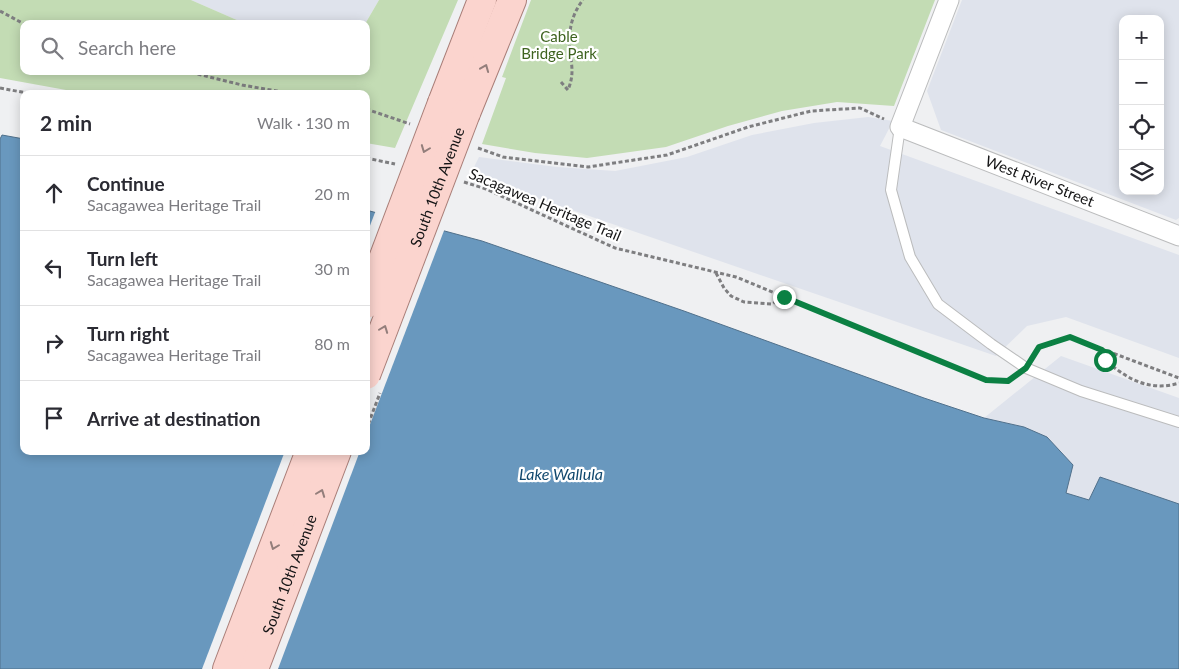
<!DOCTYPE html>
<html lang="en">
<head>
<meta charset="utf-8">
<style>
	:root { --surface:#fff; --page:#f2f2f3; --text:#2b2b33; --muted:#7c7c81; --line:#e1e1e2 }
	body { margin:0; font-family:Lato,sans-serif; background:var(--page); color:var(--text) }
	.controls { position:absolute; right:15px; top:15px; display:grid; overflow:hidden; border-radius:10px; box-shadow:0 2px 12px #0003 }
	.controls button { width:45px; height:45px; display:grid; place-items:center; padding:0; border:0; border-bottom:1px solid var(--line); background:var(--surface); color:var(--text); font:25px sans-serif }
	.stop { position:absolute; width:15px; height:15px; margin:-11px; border:4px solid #0b8043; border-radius:50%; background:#fff }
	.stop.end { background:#0b8043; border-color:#fff; box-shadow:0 1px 5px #0008 }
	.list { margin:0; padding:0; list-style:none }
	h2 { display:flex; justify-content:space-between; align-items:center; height:65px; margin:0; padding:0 20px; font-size:21px }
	h2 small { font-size:16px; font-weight:400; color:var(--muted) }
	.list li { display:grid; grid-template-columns:32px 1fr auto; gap:15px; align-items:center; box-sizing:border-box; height:75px; padding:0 20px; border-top:1px solid var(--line) }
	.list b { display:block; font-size:19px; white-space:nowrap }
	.list p { margin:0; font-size:16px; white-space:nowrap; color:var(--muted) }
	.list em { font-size:16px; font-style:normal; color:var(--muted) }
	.icon { flex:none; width:28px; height:28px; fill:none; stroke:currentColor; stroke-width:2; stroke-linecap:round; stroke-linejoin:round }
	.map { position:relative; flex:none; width:1179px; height:669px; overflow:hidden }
	.search { position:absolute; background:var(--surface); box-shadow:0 2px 12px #0003; left:20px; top:20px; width:350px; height:55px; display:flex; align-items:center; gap:12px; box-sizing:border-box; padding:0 18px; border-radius:10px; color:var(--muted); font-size:19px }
	.panel { position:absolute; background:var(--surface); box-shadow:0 2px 12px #0003; left:20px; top:90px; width:350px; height:365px; border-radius:10px }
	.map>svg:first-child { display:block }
	.built { fill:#dfe3ec; fill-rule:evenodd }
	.green { fill:#c3dcb4 }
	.water { fill:#6998be; stroke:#50708b }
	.pier { fill:#eff0f2 }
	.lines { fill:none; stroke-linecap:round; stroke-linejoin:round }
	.service-casing { stroke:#bbbcbd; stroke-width:12 }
	.minor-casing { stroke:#bbbcbd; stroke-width:21 }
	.primary-casing { stroke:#a97e78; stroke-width:30 }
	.path { stroke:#7e7e80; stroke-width:3; stroke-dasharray:4 2.5; stroke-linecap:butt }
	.service { stroke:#fff; stroke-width:10 }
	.minor { stroke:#fff; stroke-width:19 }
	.primary { stroke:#fbd4ce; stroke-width:28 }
	.primary-bridge-casing { stroke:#a97e78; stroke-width:30; stroke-linecap:butt }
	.path-bridge { stroke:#7e7e80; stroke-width:3; stroke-dasharray:4 2.5; stroke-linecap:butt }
	.primary-bridge { stroke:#fbd4ce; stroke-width:28 }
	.oneway { stroke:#937e7b }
	.route { stroke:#0b8043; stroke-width:6 }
	.labels { text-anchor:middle; stroke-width:4.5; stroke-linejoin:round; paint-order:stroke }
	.park-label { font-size:15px; fill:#3e631f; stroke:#fff }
	.street-label { font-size:15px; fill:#141415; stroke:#fff }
	.water-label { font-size:16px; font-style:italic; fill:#11486e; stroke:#fff }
</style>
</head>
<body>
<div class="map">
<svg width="1179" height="669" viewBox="0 0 1179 669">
	<rect width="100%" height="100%" fill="#eff0f2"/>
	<g class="built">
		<polygon points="191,0 379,0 365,24 246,24"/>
		<path d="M 962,0 L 1179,0 L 1179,218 L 1176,220 L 941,130 L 927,91 ZM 1123,19 L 1160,19 L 1160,191 L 1123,191 Z"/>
		<polygon points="868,117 893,121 880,146 1179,255 1179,358 1066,317 1027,326 996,356 470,175 479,157 557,167 615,171 687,157 752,135 814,123"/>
		<polygon points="1061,356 1179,398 1179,504 1100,478 1089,500 1066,493 984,418"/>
	</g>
	<g class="green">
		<polygon points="0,0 191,0 246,24 24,24 24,71 366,71 366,24 365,24 379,0 458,0 395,148 366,143 366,94 88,94 0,78"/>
		<polygon points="531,0 935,0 894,106 837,102 782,111 728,126 666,147 587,158 535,153 482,144 506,78 502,77"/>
	</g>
	<polygon class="water" points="2,135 24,139 24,451 366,451 366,210 482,241 684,311 924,398 984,418 1024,427 1047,437 1073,465 1066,493 1089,500 1100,477 1179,504 1179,669 0,669 0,139"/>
	<g class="pier">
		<polygon points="376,210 445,228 366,435 366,236"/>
		<polygon points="285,451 360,451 278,669 202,669"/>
	</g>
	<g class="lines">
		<defs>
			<polyline id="service" points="900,127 891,190 910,257 938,304 991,344 1026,368 1081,391 1179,422"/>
			<g id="minor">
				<path id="s1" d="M 949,0 L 900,127 L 1179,236"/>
			</g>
			<g id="primary">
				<polyline points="442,103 482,0"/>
				<polyline points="466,113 512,0"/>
				<polyline points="227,669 310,451"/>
				<path id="s2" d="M 254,669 L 337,451"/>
			</g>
		</defs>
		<use href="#service" class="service-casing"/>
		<use href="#minor" class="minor-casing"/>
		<use href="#primary" class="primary-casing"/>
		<g class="path">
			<polyline points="0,11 24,24"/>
			<polyline points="185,71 242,85 294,94"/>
			<path d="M 561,82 L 568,90 C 574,75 572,67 570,52 C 568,33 571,15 583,0"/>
			<polyline points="0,88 32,94"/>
			<polyline points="366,109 410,124"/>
			<polyline points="478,148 503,157 588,167 667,155 748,127 811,111 860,108 884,119"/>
			<polyline points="366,158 395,164"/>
			<polyline points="464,182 486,189 615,248 736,277 986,380 1007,381 1013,377"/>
			<polyline points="716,273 724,288 731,296 744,302 772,304 784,297"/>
			<path d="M 1103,350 C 1104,354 1104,358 1107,361 C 1110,365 1115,368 1119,371 C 1137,384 1157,390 1179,383"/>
			<polyline points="1033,357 1039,347 1070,337 1179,378"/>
		</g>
		<use href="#service" class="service"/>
		<use href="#minor" class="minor"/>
		<use href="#primary" class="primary"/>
		<defs>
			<g id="primary-bridge">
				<polyline points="366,304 442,103"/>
				<path id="s3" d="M 366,375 L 466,113"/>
			</g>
		</defs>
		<use href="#primary-bridge" class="primary-bridge-casing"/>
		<polyline class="path-bridge" points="366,430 380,393"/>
		<use href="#primary-bridge" class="primary-bridge"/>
	</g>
	<defs><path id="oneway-chevron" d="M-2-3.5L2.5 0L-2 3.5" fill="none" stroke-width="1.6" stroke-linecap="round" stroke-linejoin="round" transform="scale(1.25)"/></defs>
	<g class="oneway">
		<use href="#oneway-chevron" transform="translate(485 68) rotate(-68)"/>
		<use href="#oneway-chevron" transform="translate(425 149) rotate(111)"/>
		<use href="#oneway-chevron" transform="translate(384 329) rotate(-69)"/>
		<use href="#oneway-chevron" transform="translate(321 493) rotate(-69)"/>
		<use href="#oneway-chevron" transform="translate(274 546) rotate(111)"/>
	</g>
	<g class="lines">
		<polyline class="route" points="784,297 986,380 1008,381 1026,368 1039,347 1070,337 1102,350 1105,360"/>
	</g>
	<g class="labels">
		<g class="park-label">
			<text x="559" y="42">Cable<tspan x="559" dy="17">Bridge Park</tspan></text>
		</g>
		<g class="street-label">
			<text dy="5" stroke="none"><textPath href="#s1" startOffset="286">West River Street</textPath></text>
			<text dy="5" stroke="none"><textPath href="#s3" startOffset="201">South 10th Avenue</textPath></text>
			<text transform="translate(545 205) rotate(23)" y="5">Sacagawea Heritage Trail</text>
			<text dy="5" stroke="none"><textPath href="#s2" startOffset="101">South 10th Avenue</textPath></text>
		</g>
		<g class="water-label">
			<text x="561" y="480">Lake Wallula</text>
		</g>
	</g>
</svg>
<div class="controls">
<button>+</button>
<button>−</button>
<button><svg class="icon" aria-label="locate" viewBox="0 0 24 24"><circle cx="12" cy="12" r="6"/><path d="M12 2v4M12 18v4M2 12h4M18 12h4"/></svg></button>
<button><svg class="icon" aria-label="layers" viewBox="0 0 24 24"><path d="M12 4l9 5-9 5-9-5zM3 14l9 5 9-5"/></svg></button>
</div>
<div class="stop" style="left:1105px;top:360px"></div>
<div class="stop end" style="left:784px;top:297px"></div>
<div class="search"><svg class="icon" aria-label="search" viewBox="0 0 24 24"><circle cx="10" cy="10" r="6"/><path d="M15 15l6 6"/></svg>Search here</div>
<section class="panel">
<h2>2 min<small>Walk · 130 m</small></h2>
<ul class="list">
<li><svg class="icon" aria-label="ahead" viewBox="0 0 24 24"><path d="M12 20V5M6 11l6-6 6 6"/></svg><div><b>Continue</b><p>Sacagawea Heritage Trail</p></div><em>20 m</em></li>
<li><svg class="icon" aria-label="left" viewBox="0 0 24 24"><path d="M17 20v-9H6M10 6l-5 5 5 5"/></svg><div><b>Turn left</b><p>Sacagawea Heritage Trail</p></div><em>30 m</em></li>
<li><svg class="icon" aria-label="right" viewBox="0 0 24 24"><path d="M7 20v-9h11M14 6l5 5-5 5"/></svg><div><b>Turn right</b><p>Sacagawea Heritage Trail</p></div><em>80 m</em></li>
<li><svg class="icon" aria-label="arrive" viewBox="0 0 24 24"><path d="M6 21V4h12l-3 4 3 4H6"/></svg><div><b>Arrive at destination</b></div></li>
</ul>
</section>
</div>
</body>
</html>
